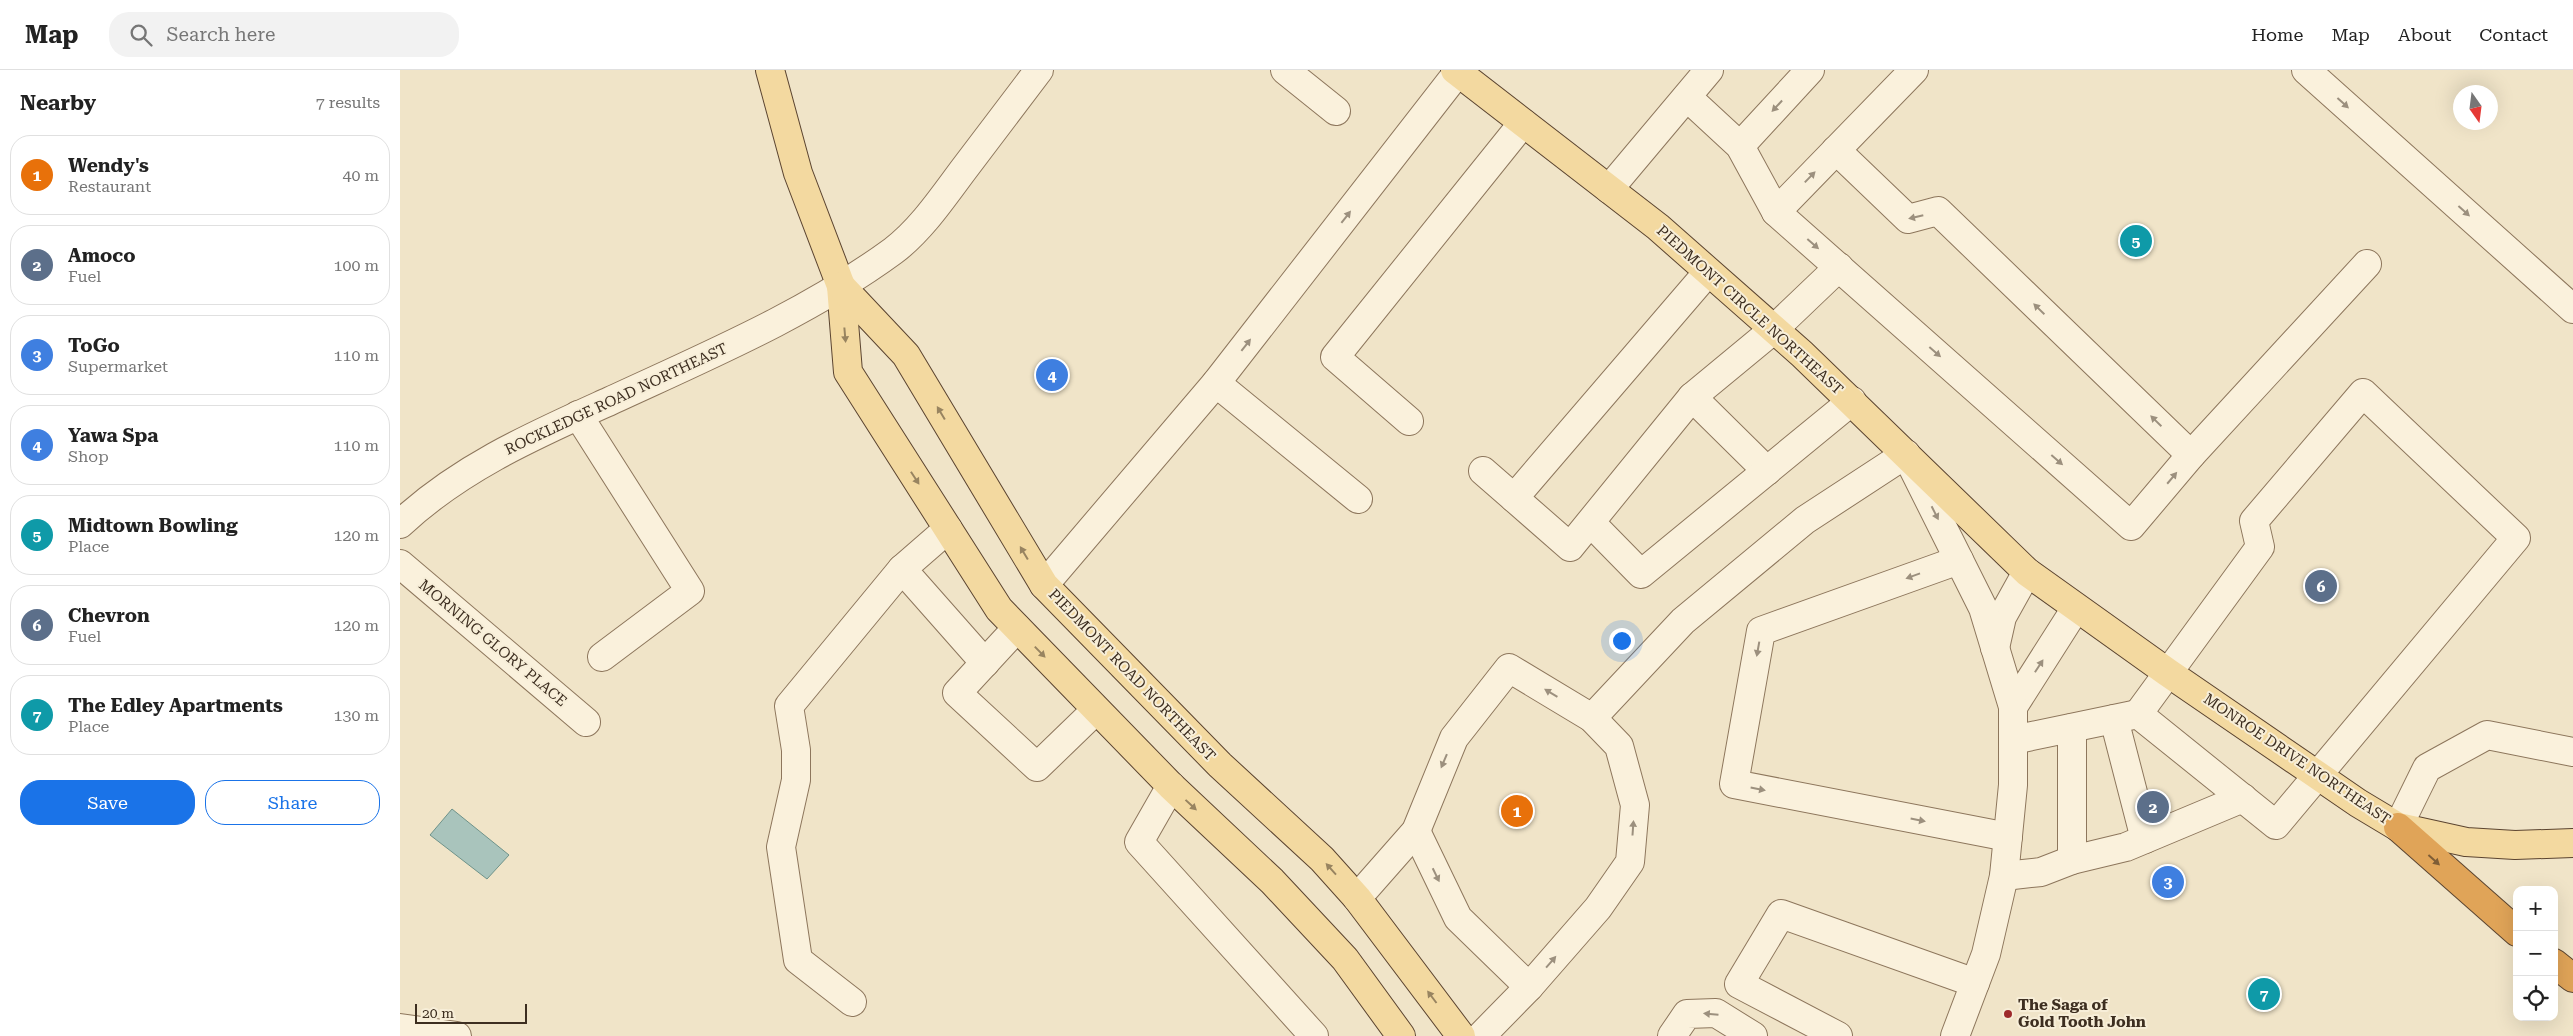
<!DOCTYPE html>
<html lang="en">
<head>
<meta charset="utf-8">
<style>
	:root { --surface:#fff; --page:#f2f2f2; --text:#222; --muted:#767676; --line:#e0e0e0; --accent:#1a73e8 }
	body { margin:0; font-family:"Roboto Serif",serif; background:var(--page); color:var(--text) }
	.controls { position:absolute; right:15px; bottom:15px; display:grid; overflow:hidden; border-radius:10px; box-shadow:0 5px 20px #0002 }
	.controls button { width:45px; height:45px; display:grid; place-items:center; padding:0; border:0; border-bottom:1px solid var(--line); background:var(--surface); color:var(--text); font:25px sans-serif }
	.compass { position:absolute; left:2053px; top:15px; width:45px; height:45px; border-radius:50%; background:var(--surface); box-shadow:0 5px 20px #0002; rotate:166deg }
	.scale { position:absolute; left:15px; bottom:12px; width:112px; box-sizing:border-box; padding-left:5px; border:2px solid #3d2e20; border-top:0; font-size:14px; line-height:18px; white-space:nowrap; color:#3d2e20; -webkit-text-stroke:4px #f7eed8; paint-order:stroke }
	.you { position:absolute; left:1221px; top:570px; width:18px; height:18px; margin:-12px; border:4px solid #fff; border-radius:50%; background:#1a73e8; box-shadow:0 0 0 8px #1a73e833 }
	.badge { display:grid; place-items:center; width:32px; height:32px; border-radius:50%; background:var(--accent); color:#fff; font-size:16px; font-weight:700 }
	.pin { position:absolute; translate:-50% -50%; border:2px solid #fff; box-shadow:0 1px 5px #0006 }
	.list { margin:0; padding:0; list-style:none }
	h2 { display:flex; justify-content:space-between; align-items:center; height:65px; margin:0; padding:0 20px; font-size:21px }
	h2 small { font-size:16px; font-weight:400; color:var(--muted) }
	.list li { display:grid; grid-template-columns:32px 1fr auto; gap:15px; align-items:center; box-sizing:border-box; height:80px; margin:0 10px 10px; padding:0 10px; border:1px solid var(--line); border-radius:20px }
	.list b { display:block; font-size:19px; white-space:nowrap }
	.list p { margin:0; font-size:16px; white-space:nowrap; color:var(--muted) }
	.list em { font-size:16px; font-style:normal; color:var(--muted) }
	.actions { display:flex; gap:10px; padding:15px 20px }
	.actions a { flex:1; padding:11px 0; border:1px solid var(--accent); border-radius:20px; text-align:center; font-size:18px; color:var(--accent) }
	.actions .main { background:var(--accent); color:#fff }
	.icon { flex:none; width:28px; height:28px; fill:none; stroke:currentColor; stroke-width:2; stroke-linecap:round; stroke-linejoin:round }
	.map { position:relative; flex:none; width:2173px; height:966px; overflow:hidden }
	header { display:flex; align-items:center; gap:30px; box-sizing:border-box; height:70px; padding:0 25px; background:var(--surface); border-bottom:1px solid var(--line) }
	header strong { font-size:24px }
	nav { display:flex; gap:28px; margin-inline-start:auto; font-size:18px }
	.search { width:350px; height:45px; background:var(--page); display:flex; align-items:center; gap:12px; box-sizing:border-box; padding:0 18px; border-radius:20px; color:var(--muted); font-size:19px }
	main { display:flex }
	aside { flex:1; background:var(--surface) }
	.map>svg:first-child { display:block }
	.water { fill:#a9c4bc; stroke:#6f938a }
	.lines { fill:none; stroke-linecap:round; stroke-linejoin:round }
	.minor-casing { stroke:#8d765c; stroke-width:30 }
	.major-casing { stroke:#5b4430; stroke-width:30 }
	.highway-casing { stroke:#5b4430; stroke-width:30 }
	.minor { stroke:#faf1dc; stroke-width:28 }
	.major { stroke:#f3d9a0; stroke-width:28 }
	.highway { stroke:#e0a458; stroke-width:28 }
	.oneway { fill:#9c907e }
	.oneway2 { fill:#988460 }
	.oneway3 { fill:#7e5d36 }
	.poi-dot { fill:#9e2a2b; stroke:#f7eed8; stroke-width:2 }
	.labels { text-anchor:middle; stroke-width:4; stroke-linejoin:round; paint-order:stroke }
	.street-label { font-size:15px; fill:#3d2e20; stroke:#f7eed8 }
	.poi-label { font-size:15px; font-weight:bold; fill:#3d2e20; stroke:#f7eed8; text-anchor:start }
</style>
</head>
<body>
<header>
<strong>Map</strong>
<div class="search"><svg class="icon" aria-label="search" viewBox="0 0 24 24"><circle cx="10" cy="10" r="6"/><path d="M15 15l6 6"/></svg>Search here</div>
<nav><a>Home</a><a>Map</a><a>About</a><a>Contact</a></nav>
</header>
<main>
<aside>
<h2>Nearby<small>7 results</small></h2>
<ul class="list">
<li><span class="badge" style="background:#e8710a">1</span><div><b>Wendy's</b><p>Restaurant</p></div><em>40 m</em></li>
<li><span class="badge" style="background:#5c6f8a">2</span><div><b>Amoco</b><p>Fuel</p></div><em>100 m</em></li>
<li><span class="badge" style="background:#3f7fe0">3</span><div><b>ToGo</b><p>Supermarket</p></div><em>110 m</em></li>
<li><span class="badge" style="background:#3f7fe0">4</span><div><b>Yawa Spa</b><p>Shop</p></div><em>110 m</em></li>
<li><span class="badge" style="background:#0f9aa8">5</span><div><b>Midtown Bowling</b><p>Place</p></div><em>120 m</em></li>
<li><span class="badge" style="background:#5c6f8a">6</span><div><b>Chevron</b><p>Fuel</p></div><em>120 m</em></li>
<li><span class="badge" style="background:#0f9aa8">7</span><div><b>The Edley Apartments</b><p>Place</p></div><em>130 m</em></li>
</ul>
<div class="actions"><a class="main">Save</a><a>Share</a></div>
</aside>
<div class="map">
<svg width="2173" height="966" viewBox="0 0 2173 966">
	<rect width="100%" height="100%" fill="#f0e4c8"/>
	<polygon class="water" points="52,739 109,785 87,809 30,765"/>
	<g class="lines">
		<defs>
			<g id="minor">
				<polyline points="885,0 936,41"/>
				<polyline points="1906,0 2173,239"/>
				<polyline points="1287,27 1340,76 1376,142 1731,456 1791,385 1967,194"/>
				<polyline points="1340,76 1410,0"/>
				<polyline points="1436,80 1508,149 1538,141 1791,385"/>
				<polyline points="1209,119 1309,0"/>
				<polyline points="1376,142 1514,0"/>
				<polyline points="1308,202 1114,428 1170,477 1292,327 1373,260 1439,197"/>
				<polyline points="816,313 958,429"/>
				<polygon points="1963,323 2116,468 1876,755 1738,644 1860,477 1854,451"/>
				<polyline points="1292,327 1367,401"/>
				<polyline points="178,345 290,521 202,587"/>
				<polyline points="1009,351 935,287 1123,53"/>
				<polyline points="1083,401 1114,428"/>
				<polyline points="1191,453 1241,504 1452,331"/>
				<path d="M 0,454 C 61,397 135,365 210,331 C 307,286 407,244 493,181 C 521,160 543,127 564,99 C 589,66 614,33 639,0"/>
				<polyline points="548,459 502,499 585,593"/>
				<polyline points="1559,490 1361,561 1334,714 1608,767"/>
				<polyline points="0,494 186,652"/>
				<polyline points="644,515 816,313 1058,2"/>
				<polyline points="617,558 557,623 637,697 696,640"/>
				<polyline points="1595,578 1602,547 1627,502"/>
				<polyline points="1613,637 1676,538"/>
				<polyline points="1192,648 1283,551 1405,450 1506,384 1583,538 1613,637 1613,715 1604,806 1586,884 1555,966"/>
				<polyline points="1714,649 1745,769"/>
				<polyline points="1613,670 1738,644"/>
				<polyline points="771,716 739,772 914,966"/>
				<polyline points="1998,757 2027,698 2087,665 2173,682"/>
				<polyline points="1016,761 1058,848 1129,917"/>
				<polyline points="1672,790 1726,777 1843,728"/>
				<polyline points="1604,806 1641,802 1672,790 1672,658"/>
				<polyline points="957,828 1016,761 1054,668 1109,598 1192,648 1219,676 1235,735 1230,792 1198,838 1129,917 1081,966"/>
				<polyline points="452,932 398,890 381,777 396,710 396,680 389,636 502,499"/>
				<polyline points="0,958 57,966"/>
				<polyline points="1272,966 1287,944 1316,943 1353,966"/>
				<polyline points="1438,966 1339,914 1381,844 1575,913"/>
			</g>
			<g id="major">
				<polyline points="370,0 398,103 441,216 448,302 599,539 771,716 872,811 945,889 1001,966"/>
				<polyline points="1055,0 1258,157 1402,284 1627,502 1767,602 1958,733 1998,757 2066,772 2115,775 2173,773"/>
				<polyline points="441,216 506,285 644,515 820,695 922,789 957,828 1061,966"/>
			</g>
			<g id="highway">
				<polyline points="1998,757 2117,862"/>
				<polyline points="2154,893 2173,908"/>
			</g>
		</defs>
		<use href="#minor" class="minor-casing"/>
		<use href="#major" class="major-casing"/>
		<use href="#highway" class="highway-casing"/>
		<use href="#minor" class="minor"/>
		<use href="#major" class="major"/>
		<use href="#highway" class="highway"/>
	</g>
	<defs><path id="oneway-solid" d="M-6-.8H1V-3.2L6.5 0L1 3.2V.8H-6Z" transform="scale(1.25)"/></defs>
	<g class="oneway">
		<use href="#oneway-solid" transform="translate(1943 33) rotate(42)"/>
		<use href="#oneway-solid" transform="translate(1377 36) rotate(133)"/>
		<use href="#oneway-solid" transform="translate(1410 107) rotate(-46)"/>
		<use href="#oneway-solid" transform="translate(2064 141) rotate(42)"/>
		<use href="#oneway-solid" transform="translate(946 147) rotate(-52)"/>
		<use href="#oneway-solid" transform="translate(1516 147) rotate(167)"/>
		<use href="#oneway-solid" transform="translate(1413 174) rotate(41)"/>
		<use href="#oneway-solid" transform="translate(1639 239) rotate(-136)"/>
		<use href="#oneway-solid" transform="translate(846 275) rotate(-52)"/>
		<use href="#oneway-solid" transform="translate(1535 282) rotate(41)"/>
		<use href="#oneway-solid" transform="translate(1756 351) rotate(-136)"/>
		<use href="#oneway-solid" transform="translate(1657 390) rotate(41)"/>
		<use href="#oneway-solid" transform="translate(1772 408) rotate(-50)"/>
		<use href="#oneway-solid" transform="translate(1535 443) rotate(63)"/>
		<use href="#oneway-solid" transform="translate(1513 506) rotate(160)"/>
		<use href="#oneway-solid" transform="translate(1358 579) rotate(100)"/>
		<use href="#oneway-solid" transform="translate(1639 596) rotate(-57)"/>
		<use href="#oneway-solid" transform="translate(1151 623) rotate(-149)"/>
		<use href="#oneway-solid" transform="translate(1044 691) rotate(113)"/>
		<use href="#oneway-solid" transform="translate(1358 719) rotate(11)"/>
		<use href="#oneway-solid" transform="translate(1518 750) rotate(11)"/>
		<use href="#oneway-solid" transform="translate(1233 758) rotate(-86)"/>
		<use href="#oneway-solid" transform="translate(1036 805) rotate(64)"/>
		<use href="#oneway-solid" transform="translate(1151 892) rotate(-49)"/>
		<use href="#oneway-solid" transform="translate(1311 944) rotate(-175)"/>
	</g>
	<g class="oneway2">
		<use href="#oneway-solid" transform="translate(445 265) rotate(85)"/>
		<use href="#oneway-solid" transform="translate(541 343) rotate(-121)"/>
		<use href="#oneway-solid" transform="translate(515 408) rotate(57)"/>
		<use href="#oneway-solid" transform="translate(624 483) rotate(-121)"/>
		<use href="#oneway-solid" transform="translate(640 582) rotate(46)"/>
		<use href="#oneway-solid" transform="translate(791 735) rotate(43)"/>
		<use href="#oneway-solid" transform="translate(931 799) rotate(-132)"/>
		<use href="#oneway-solid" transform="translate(1032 927) rotate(-127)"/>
	</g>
	<use class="oneway3" href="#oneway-solid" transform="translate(2034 790) rotate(42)"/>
	<circle class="poi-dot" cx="1608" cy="944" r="5"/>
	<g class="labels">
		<g class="street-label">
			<text transform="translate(1350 240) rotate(42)" y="5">PIEDMONT CIRCLE NORTHEAST</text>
			<text transform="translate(216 329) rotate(-25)" y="5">ROCKLEDGE ROAD NORTHEAST</text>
			<text transform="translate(93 573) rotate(40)" y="5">MORNING GLORY PLACE</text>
			<text transform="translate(732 605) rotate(46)" y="5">PIEDMONT ROAD NORTHEAST</text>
			<text transform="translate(1897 689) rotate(34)" y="5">MONROE DRIVE NORTHEAST</text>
		</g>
		<g class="poi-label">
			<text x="1618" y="940">The Saga of<tspan x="1618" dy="17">Gold Tooth John</tspan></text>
		</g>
	</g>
</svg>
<div class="controls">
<button>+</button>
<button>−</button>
<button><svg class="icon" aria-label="locate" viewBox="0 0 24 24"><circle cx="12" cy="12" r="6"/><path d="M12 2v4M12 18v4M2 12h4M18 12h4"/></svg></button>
</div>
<svg class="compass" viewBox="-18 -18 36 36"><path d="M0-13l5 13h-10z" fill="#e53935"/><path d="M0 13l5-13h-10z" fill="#767676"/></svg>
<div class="scale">20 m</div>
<div class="you"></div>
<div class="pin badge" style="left:1117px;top:741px;background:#e8710a">1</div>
<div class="pin badge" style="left:1753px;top:737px;background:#5c6f8a">2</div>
<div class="pin badge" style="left:1768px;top:812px;background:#3f7fe0">3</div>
<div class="pin badge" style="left:652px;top:305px;background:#3f7fe0">4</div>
<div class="pin badge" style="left:1736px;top:171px;background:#0f9aa8">5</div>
<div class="pin badge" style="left:1921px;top:516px;background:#5c6f8a">6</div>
<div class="pin badge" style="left:1864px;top:924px;background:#0f9aa8">7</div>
</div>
</main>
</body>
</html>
